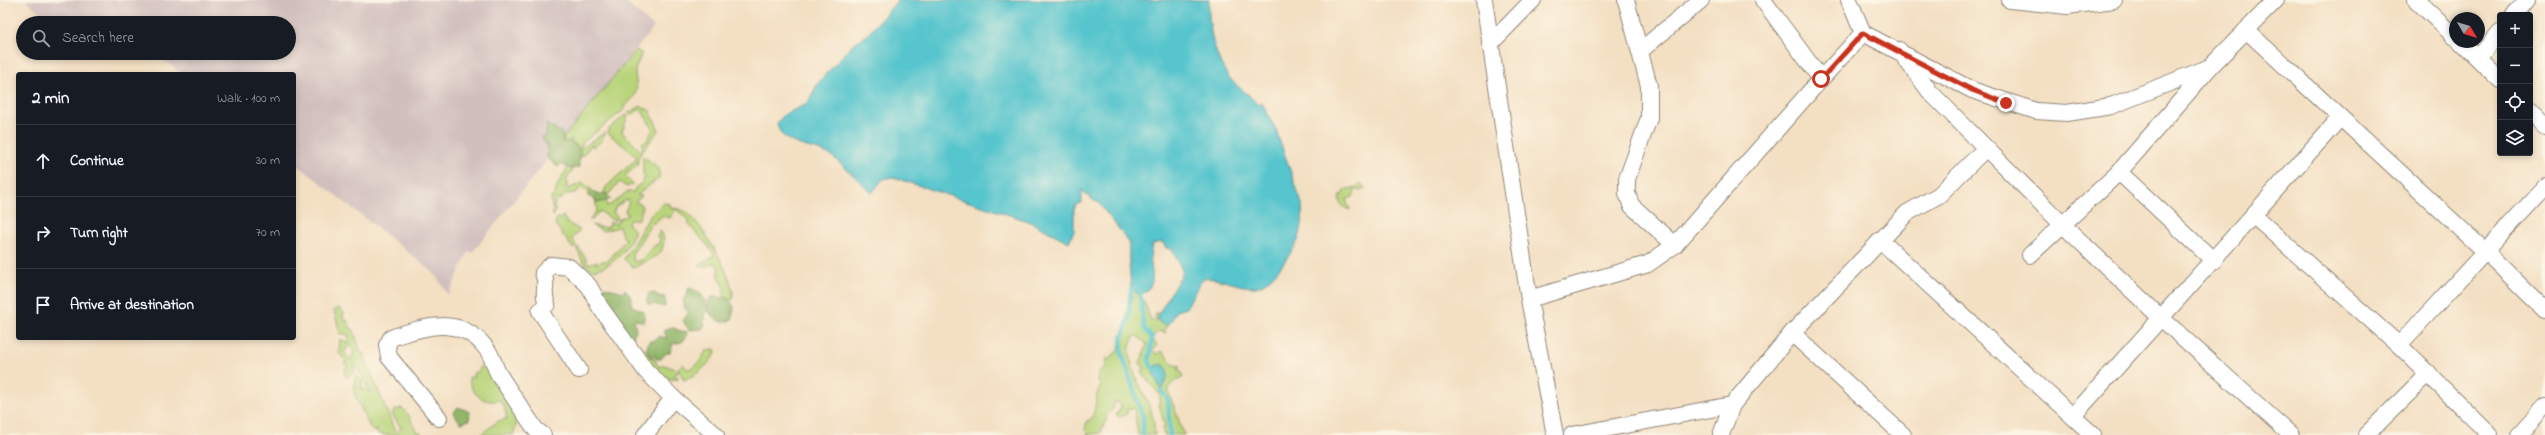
<!DOCTYPE html>
<html lang="en">
<head>
<meta charset="utf-8">
<style>
	:root { --surface:#171b24; --page:#242831; --text:#f1f3f6; --muted:#9ea1a6; --line:#363941 }
	body { margin:0; font-family:"Indie Flower",sans-serif; background:var(--page); color:var(--text) }
	.controls { position:absolute; right:12px; top:12px; display:grid; overflow:hidden; border-radius:4px; box-shadow:0 2px 6px #0003 }
	.controls button { width:36px; height:36px; display:grid; place-items:center; padding:0; border:0; border-bottom:1px solid var(--line); background:var(--surface); color:var(--text); font:20px sans-serif }
	.compass { position:absolute; left:2449px; top:12px; width:36px; height:36px; border-radius:50%; background:var(--surface); box-shadow:0 2px 6px #0003; rotate:128deg }
	.stop { position:absolute; width:12px; height:12px; margin:-9px; border:3px solid #c8321e; border-radius:50%; background:#fff }
	.stop.end { background:#c8321e; border-color:#fff; box-shadow:0 1px 4px #0008 }
	.list { margin:0; padding:0; list-style:none }
	h2 { display:flex; justify-content:space-between; align-items:center; height:52px; margin:0; padding:0 16px; font-size:17px }
	h2 small { font-size:13px; font-weight:400; color:var(--muted) }
	.list li { display:grid; grid-template-columns:26px 1fr auto; gap:12px; align-items:center; box-sizing:border-box; height:72px; padding:0 16px; border-top:1px solid var(--line) }
	.list b { display:block; font-size:15px; white-space:nowrap }
	.list em { font-size:13px; font-style:normal; color:var(--muted) }
	.icon { flex:none; width:22px; height:22px; fill:none; stroke:currentColor; stroke-width:2; stroke-linecap:round; stroke-linejoin:round }
	.map { position:relative; flex:none; width:2545px; height:435px; overflow:hidden }
	.search { position:absolute; background:var(--surface); box-shadow:0 2px 6px #0003; left:16px; top:16px; width:280px; height:44px; display:flex; align-items:center; gap:10px; box-sizing:border-box; padding:0 14px; border-radius:22px; color:var(--muted); font-size:15px }
	.panel { position:absolute; background:var(--surface); box-shadow:0 2px 6px #0003; left:16px; top:72px; width:280px; height:268px; border-radius:4px }
	.map>svg:first-child { display:block }
	.industrial { fill:#d1bfbe }
	.green { fill:#b8d47a; stroke:#728052 }
	.forest { fill:#92b66a; stroke:#5e704a }
	.water { fill:#57c5cd; stroke:#41787c }
	.lines { fill:none; stroke-linecap:round; stroke-linejoin:round }
	.stream { stroke:#57c5cd; stroke-width:4.5 }
	.street-casing { stroke:#8f8576; stroke-width:18 }
	.street { stroke:#fff; stroke-width:16 }
	.route { stroke:#c8321e; stroke-width:5 }
</style>
</head>
<body>
<div class="map">
<svg width="2545" height="435" viewBox="0 0 2545 435">
	<rect width="100%" height="100%" fill="#fcf5e5"/>
	<filter id="ink" filterUnits="userSpaceOnUse"><feTurbulence type="fractalNoise" baseFrequency=".025" numOctaves="2"/><feDisplacementMap in="SourceGraphic" scale="8" xChannelSelector="R" yChannelSelector="G"/><feConvolveMatrix kernelMatrix="1 2 1 2 8 2 1 2 1" color-interpolation-filters="sRGB"/></filter>
	<filter id="wash" filterUnits="userSpaceOnUse"><feTurbulence type="fractalNoise" baseFrequency=".012" numOctaves="4" result="noise"/><feDisplacementMap in="SourceGraphic" scale="16" xChannelSelector="R" yChannelSelector="G"/><feGaussianBlur stdDeviation="0.9" result="paint"/><feColorMatrix in="noise" values="0 0 0 0 0 0 0 0 0 0 0 0 0 0 0 0 0 1.4 0 .05"/><feComposite in="paint" operator="in"/></filter>
	<g filter="url(#wash)">
		<rect width="100%" height="100%" fill="#f3dfc2"/>
		<polygon class="industrial" points="25,0 616,0 621,4 624,1 654,27 472,253 469,251 448,295 434,273 294,162 294,74 182,74 155,53 289,53 289,23 120,23 116,20 113,23 52,23"/>
		<g class="green">
			<path d="M 636,50 L 641,53 C 641,60 635,65 635,72 C 636,88 641,94 624,106 L 625,109 L 583,142 L 580,149 L 606,132 L 601,141 L 594,147 L 591,145 L 580,159 L 575,144 L 571,142 L 572,139 L 565,143 L 563,142 L 564,137 Z"/>
			<polygon points="641,106 650,111 659,130 639,156 637,165 625,176 633,184 627,187 619,182 608,195 604,192 606,187 636,159 636,156 608,133 609,129 625,115 628,116 622,132 641,151 643,147 642,143 647,141 653,129 642,111 638,110 632,115 628,113"/>
			<path d="M 643,156 L 659,168 L 659,178 L 637,195 L 642,196 L 635,202 L 641,204 L 642,209 L 639,219 L 630,220 L 628,224 L 634,230 L 634,233 C 626,251 613,267 593,270 L 583,262 L 576,247 L 579,248 L 589,264 L 597,261 L 596,264 L 598,264 L 602,261 L 608,261 L 626,239 L 623,237 L 619,227 L 603,231 L 591,225 L 606,228 L 610,225 L 610,222 L 616,224 L 619,219 L 629,214 L 625,212 L 629,201 L 626,200 L 616,206 L 613,213 L 617,216 L 617,219 L 614,221 L 600,211 L 590,221 L 589,220 L 597,210 L 595,199 L 606,200 L 607,206 L 610,205 L 627,192 L 634,192 L 635,188 L 644,181 L 643,178 L 647,177 L 643,174 Z"/>
			<polygon points="575,166 566,181 569,184 565,187 568,189 583,183 593,191 587,192 582,187 575,193 566,194 560,200 556,199 554,207 556,211 553,216 551,197 554,196 558,184 568,167"/>
			<path d="M 1360,183 L 1365,187 L 1364,189 L 1359,191 L 1356,188 L 1353,197 L 1346,200 L 1350,210 C 1342,207 1338,203 1340,195 L 1343,194 L 1344,190 L 1356,187 Z"/>
			<path d="M 664,203 L 670,204 L 671,209 L 673,208 C 678,209 684,210 688,213 C 702,225 737,281 733,300 L 726,299 L 723,291 L 725,288 L 718,276 L 718,265 L 712,263 L 705,267 L 699,265 L 714,256 L 709,247 L 689,225 L 689,221 L 676,209 L 670,218 L 662,216 L 654,223 L 652,223 L 632,254 L 634,262 L 641,260 L 655,245 L 658,245 L 660,238 L 657,237 L 660,231 C 666,235 664,250 659,254 C 652,259 643,263 635,267 L 632,267 L 624,259 L 651,214 Z"/>
			<polygon points="563,216 566,222 580,230 572,239 576,245 573,249 555,224 557,217 559,219"/>
			<path d="M 1131,289 L 1141,294 L 1151,320 L 1156,321 L 1155,314 L 1159,312 L 1158,321 L 1164,325 L 1170,323 L 1164,330 L 1166,333 L 1159,331 L 1152,338 L 1157,345 L 1153,350 L 1157,354 L 1162,351 L 1174,365 L 1180,366 L 1178,370 L 1181,371 L 1183,378 L 1177,379 L 1169,387 L 1169,393 L 1184,435 L 1164,435 L 1163,428 L 1165,427 L 1159,404 L 1160,395 L 1142,373 L 1144,367 L 1140,364 L 1147,344 L 1136,335 C 1118,353 1144,391 1150,408 C 1154,417 1154,426 1155,435 L 1138,435 L 1134,408 L 1127,409 L 1127,414 L 1118,417 L 1116,414 L 1120,410 L 1121,405 L 1115,401 L 1113,409 L 1107,414 L 1106,422 L 1100,433 L 1087,435 L 1088,433 L 1085,430 L 1087,420 L 1089,421 C 1098,412 1093,398 1101,385 L 1098,381 L 1098,373 C 1101,369 1110,366 1106,359 L 1109,359 L 1116,352 L 1119,352 C 1119,331 1124,336 1128,320 C 1131,310 1130,299 1131,289 Z"/>
			<polygon points="339,308 344,313 343,317 345,321 347,320 350,328 353,329 361,353 363,353 396,434 401,428 392,414 395,410 402,408 408,414 417,433 420,432 422,435 383,435 377,433 377,429 375,432 371,429 355,396 354,377 356,375 362,382 362,380 362,390 366,389 370,392 372,390 367,387 363,376 353,364 355,372 347,377 344,374 347,366 344,363 347,362 339,353 340,339 346,341 347,348 344,353 351,360 354,352 348,342 348,334 340,334 334,310"/>
			<path d="M 634,345 L 642,346 L 642,348 L 647,350 L 648,355 L 651,358 L 653,357 L 659,367 L 664,365 L 678,370 L 678,373 L 673,375 L 676,377 L 678,376 L 678,379 C 662,383 643,356 634,345 Z"/>
			<path d="M 715,349 L 716,352 C 711,363 696,376 684,380 L 678,368 L 683,364 L 687,369 C 697,368 703,358 706,350 Z"/>
			<path d="M 481,366 L 487,366 L 519,417 L 513,435 L 480,435 L 497,422 L 507,418 L 504,406 L 499,400 C 485,405 469,393 469,377 L 474,377 L 473,373 L 478,372 Z"/>
		</g>
		<g class="forest">
			<polygon points="547,124 562,133 563,142 568,141 577,146 581,153 579,157 579,167 571,169 561,164 558,167 547,158 548,147 542,138 546,135"/>
			<polygon points="591,191 600,194 605,193 611,199 598,203 595,199 587,196"/>
			<path d="M 604,287 L 624,292 L 625,289 L 631,297 L 631,305 L 644,312 L 644,323 L 637,320 L 634,321 L 636,330 L 632,339 L 624,328 L 624,324 C 611,314 601,303 604,287 Z"/>
			<path d="M 690,288 L 701,293 L 709,310 L 708,301 L 712,297 L 728,298 L 734,307 L 732,319 C 723,325 714,321 709,311 L 703,315 L 706,319 L 703,321 L 705,324 L 702,329 L 689,330 L 683,321 L 689,312 L 685,309 L 683,299 L 686,296 L 688,289 Z"/>
			<polygon points="654,292 658,296 665,297 665,307 653,304 651,306 646,302 649,293"/>
			<polygon points="672,327 682,332 686,331 688,335 682,342 673,344 670,352 666,353 661,359 656,359 656,356 650,356 647,348 649,341 654,341 659,336 667,338 664,330"/>
			<polygon points="458,407 470,412 469,420 461,423 453,413"/>
		</g>
		<g class="water">
			<path d="M 898,0 L 1209,0 C 1207,25 1215,61 1232,81 C 1240,89 1250,95 1257,104 L 1262,103 L 1276,130 L 1302,204 C 1303,215 1303,229 1298,240 C 1293,252 1269,286 1256,287 C 1238,288 1219,276 1202,279 L 1186,308 L 1176,311 L 1170,323 L 1164,325 L 1158,321 L 1158,315 L 1183,272 L 1172,249 L 1166,248 L 1162,242 L 1153,244 C 1144,265 1164,282 1140,295 L 1131,289 C 1130,272 1128,258 1129,242 L 1098,202 L 1094,201 L 1082,190 L 1082,202 L 1076,205 L 1074,210 L 1074,231 L 1069,242 L 1028,221 L 892,177 L 883,179 L 872,193 C 859,181 846,168 833,157 C 816,144 781,149 777,123 L 785,114 L 807,104 L 818,83 L 854,43 L 867,35 Z"/>
			<path d="M 1156,365 L 1164,365 C 1172,376 1165,380 1161,390 L 1153,373 Z"/>
		</g>
		<g class="lines">
			<g class="stream">
				<polyline points="1131,289 1128,321 1121,340 1122,354 1143,418 1143,435"/>
				<polyline points="1140,295 1144,328 1152,338 1149,361 1153,369"/>
				<polyline points="1161,390 1168,400 1170,435"/>
			</g>
		</g>
	</g>
	<g filter="url(#ink)">
		<g class="lines">
			<defs>
				<g id="street">
					<polyline points="1484,0 1529,299 1555,435"/>
					<polyline points="1626,0 1649,86 1649,118 1627,179 1627,193 1631,205 1675,245"/>
					<polyline points="1763,0 1821,79"/>
					<polyline points="1849,0 1863,33 1972,90 2036,111 2067,113 2111,106 2210,67"/>
					<polyline points="2010,0 2067,6 2114,0"/>
					<polyline points="2416,0 2455,37"/>
					<polyline points="2514,15 2527,0"/>
					<polyline points="2246,30 2487,253 2545,310"/>
					<polyline points="2461,42 2500,80"/>
					<polyline points="1490,44 1533,0"/>
					<polyline points="1899,50 1930,92 2063,225 2160,317 2291,435"/>
					<polyline points="1640,51 1701,0"/>
					<polyline points="2478,58 2500,32"/>
					<polyline points="2530,111 2545,126"/>
					<polyline points="2119,172 2214,261"/>
					<polyline points="2254,216 2399,345 2490,435"/>
					<polyline points="1880,240 2093,435"/>
					<polyline points="2030,255 2119,172 2210,67 2276,0"/>
					<polyline points="1529,299 1648,264 1675,245 1821,79 1863,33"/>
					<polyline points="1792,333 1903,435"/>
					<polyline points="2399,345 2545,187"/>
					<path d="M 579,370 L 540,311 L 547,304 C 541,291 549,286 543,273 L 551,265 L 569,267 L 589,286 L 600,307 L 646,371 L 673,398 L 716,435"/>
					<polyline points="2073,416 2340,118"/>
					<path d="M 439,418 L 389,357 L 387,345 L 391,338 C 425,326 460,315 486,348 C 492,355 494,365 498,373 C 510,392 523,411 536,430 L 543,435"/>
					<polyline points="645,435 673,398"/>
					<polyline points="1572,435 1732,405 1792,333 1907,213 1939,195 1986,148"/>
					<polyline points="1721,435 1732,405"/>
					<polyline points="2366,435 2429,373"/>
					<polyline points="2519,435 2545,407"/>
				</g>
			</defs>
			<use href="#street" class="street-casing"/>
			<use href="#street" class="street"/>
		</g>
	</g>
	<g class="lines" filter="url(#ink)">
		<polyline class="route" points="1821,79 1863,33 1972,90 2006,103"/>
	</g>
</svg>
<div class="controls">
<button>+</button>
<button>−</button>
<button><svg class="icon" aria-label="locate" viewBox="0 0 24 24"><circle cx="12" cy="12" r="6"/><path d="M12 2v4M12 18v4M2 12h4M18 12h4"/></svg></button>
<button><svg class="icon" aria-label="layers" viewBox="0 0 24 24"><path d="M12 4l9 5-9 5-9-5zM3 14l9 5 9-5"/></svg></button>
</div>
<svg class="compass" viewBox="-18 -18 36 36"><path d="M0-13l5 13h-10z" fill="#e53935"/><path d="M0 13l5-13h-10z" fill="#9ea1a6"/></svg>
<div class="stop" style="left:1821px;top:79px"></div>
<div class="stop end" style="left:2006px;top:103px"></div>
<div class="search"><svg class="icon" aria-label="search" viewBox="0 0 24 24"><circle cx="10" cy="10" r="6"/><path d="M15 15l6 6"/></svg>Search here</div>
<section class="panel">
<h2>2 min<small>Walk · 100 m</small></h2>
<ul class="list">
<li><svg class="icon" aria-label="ahead" viewBox="0 0 24 24"><path d="M12 20V5M6 11l6-6 6 6"/></svg><div><b>Continue</b></div><em>30 m</em></li>
<li><svg class="icon" aria-label="right" viewBox="0 0 24 24"><path d="M7 20v-9h11M14 6l5 5-5 5"/></svg><div><b>Turn right</b></div><em>70 m</em></li>
<li><svg class="icon" aria-label="arrive" viewBox="0 0 24 24"><path d="M6 21V4h12l-3 4 3 4H6"/></svg><div><b>Arrive at destination</b></div></li>
</ul>
</section>
</div>
</body>
</html>
